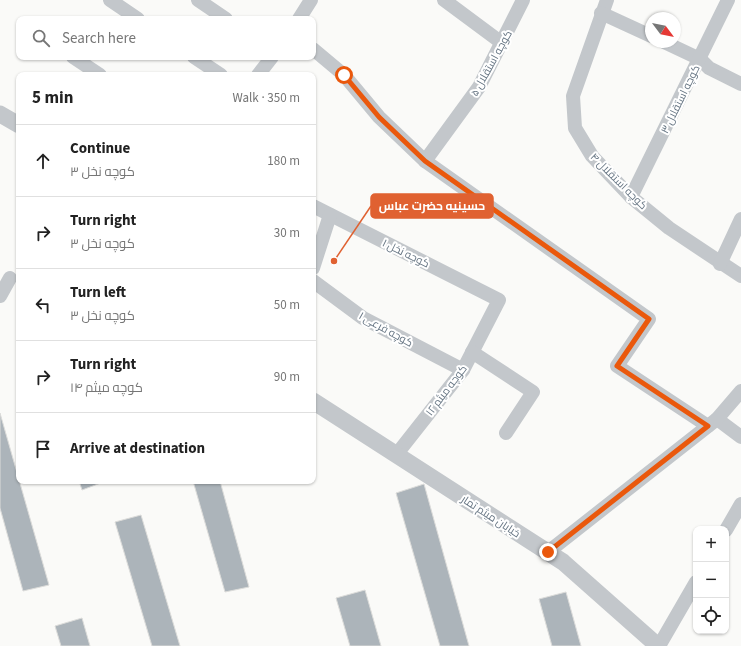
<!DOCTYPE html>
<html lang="en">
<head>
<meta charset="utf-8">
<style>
	:root { --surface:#fff; --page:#f6f6f6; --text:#222; --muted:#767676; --line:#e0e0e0 }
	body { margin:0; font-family:"Source Sans 3",Cairo,sans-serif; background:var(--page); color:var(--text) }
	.controls { position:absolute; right:12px; bottom:12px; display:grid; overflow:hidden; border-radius:8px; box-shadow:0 1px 3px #0004 }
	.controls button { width:36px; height:36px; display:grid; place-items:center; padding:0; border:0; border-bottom:1px solid var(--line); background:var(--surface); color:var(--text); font:20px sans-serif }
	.compass { position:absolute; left:645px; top:12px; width:36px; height:36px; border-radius:50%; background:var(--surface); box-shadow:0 1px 3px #0004; rotate:122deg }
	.stop { position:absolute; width:12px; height:12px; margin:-9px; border:3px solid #ea580c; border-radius:50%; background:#fff }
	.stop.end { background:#ea580c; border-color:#fff; box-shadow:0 1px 4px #0008 }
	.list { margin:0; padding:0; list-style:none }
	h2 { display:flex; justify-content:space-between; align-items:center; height:52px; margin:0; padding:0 16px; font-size:17px }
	h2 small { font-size:13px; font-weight:400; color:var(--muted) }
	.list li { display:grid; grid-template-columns:26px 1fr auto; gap:12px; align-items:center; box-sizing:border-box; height:72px; padding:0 16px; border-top:1px solid var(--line) }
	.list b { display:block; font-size:15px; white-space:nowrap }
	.list p { margin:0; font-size:13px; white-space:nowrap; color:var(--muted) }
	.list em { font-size:13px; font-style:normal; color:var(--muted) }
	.icon { flex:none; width:22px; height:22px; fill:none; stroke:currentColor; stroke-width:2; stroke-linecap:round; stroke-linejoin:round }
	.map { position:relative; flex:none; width:741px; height:646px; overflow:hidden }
	.search { position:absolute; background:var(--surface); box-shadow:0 1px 3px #0004; left:16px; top:16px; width:300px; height:44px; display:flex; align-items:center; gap:10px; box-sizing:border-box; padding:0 14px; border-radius:8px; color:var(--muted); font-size:15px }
	.panel { position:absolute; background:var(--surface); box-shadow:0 1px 3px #0004; left:16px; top:72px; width:300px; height:412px; border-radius:8px }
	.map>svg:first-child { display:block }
	.building { fill:#acb4ba; stroke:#dcdcda }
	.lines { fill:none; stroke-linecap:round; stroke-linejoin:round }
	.minor { stroke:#c3c7cb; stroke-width:14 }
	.tertiary { stroke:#c3c7cb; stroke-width:17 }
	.route { stroke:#ea580c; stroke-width:5 }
	.labels { text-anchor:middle; stroke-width:4; stroke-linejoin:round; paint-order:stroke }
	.street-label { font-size:11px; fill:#657482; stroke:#fff }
	.leader { fill:none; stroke:#e06131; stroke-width:1.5 }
	.callout-dot { fill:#e06131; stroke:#fff; stroke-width:1.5 }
	.callout { fill:#e06131; stroke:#e06131; stroke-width:1.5 }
	.callout-label { font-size:12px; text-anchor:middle; font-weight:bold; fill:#fff }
</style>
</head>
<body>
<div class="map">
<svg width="741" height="646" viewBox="0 0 741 646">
	<rect width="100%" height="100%" fill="#fafaf8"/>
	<g class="building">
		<polygon points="0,413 49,585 23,591 0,508"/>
		<polygon points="79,481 106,481 82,490"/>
		<polygon points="193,481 220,481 249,587 225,592"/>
		<polygon points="424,484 469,646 440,646 396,493"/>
		<polygon points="141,515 180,646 152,646 115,522"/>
		<polygon points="365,590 381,646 350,646 336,598"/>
		<polygon points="566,592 581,646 552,646 539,599"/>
		<polygon points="82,618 90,646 61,646 55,626"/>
	</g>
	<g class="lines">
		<g class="minor">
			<polyline points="110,0 138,19"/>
			<polyline points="198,0 226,19"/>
			<polyline points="444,0 502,43"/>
			<polyline points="607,0 573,96 575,128 592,156 631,197 669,228 741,276"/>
			<polyline points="601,13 651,36"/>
			<polyline points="299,19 311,0"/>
			<polyline points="664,42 700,59 709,68 741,84"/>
			<polyline points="313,49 344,75 379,117 425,161 649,319 617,366 708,426"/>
			<polyline points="73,57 100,75"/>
			<polyline points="194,57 221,75"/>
			<polyline points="258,75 272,57"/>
			<polyline points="425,161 479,87 523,0"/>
			<polyline points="631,197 728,0"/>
			<polyline points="313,206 499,300 463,370 396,455"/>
			<polyline points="720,264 741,219"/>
			<polyline points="313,268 330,215"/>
			<polyline points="313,281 363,318 463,370"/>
			<polyline points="0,296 10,278"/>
			<polyline points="472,352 533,392 506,433"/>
			<polyline points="717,419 741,437"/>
			<polyline points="726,530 741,504"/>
			<polyline points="548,552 717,419 741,391"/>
			<polyline points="659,646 696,582"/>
		</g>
		<g class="tertiary">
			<polyline points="0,114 19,125"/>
			<polyline points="313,401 563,562 658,646"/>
		</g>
	</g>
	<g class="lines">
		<polyline class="route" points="344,75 379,117 425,161 649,319 617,366 708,426 548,552"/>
	</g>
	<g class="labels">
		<g class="street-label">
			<text transform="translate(491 63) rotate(-61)" y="4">کوچه استقلال ۵</text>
			<text transform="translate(680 99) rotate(-64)" y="4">کوچه استقلال ۳</text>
			<text transform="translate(619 181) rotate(45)" y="4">کوچه استقلال ۴</text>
			<text transform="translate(406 253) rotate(26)" y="4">کوچه نخل ۱</text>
			<text transform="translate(386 329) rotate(29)" y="4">کوچه فرعی ۱</text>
			<text transform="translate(446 390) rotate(-53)" y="4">کوچه میثم ۱۲</text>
			<text transform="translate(491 516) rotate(33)" y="4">خیابان میثم تمار</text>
		</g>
	</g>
	<path class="leader" d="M334 261L371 206"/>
	<circle class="callout-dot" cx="334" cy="261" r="4"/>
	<rect class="callout" x="371" y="194" width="122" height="24" rx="4"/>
	<g class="callout-label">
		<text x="432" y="210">حسینیه حضرت عباس</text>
	</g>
</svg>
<div class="controls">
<button>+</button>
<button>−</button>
<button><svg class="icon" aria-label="locate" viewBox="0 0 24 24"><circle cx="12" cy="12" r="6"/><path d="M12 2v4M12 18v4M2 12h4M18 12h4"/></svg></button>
</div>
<svg class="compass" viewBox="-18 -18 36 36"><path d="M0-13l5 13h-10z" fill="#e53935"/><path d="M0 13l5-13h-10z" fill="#767676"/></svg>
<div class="stop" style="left:344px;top:75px"></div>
<div class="stop end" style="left:548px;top:552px"></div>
<div class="search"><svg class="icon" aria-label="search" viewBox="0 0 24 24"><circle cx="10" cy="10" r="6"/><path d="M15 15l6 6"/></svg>Search here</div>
<section class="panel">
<h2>5 min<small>Walk · 350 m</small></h2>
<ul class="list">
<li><svg class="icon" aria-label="ahead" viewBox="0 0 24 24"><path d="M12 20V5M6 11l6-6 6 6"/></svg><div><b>Continue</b><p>کوچه نخل ۳</p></div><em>180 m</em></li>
<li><svg class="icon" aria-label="right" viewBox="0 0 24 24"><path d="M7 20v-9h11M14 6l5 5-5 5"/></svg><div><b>Turn right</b><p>کوچه نخل ۳</p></div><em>30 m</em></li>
<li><svg class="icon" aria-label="left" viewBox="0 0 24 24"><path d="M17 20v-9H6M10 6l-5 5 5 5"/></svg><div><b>Turn left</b><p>کوچه نخل ۳</p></div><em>50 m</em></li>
<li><svg class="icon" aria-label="right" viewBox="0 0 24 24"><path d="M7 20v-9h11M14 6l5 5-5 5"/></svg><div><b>Turn right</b><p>کوچه میثم ۱۴</p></div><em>90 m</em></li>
<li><svg class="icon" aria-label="arrive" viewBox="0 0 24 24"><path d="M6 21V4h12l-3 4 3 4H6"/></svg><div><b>Arrive at destination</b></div></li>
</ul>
</section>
</div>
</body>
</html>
